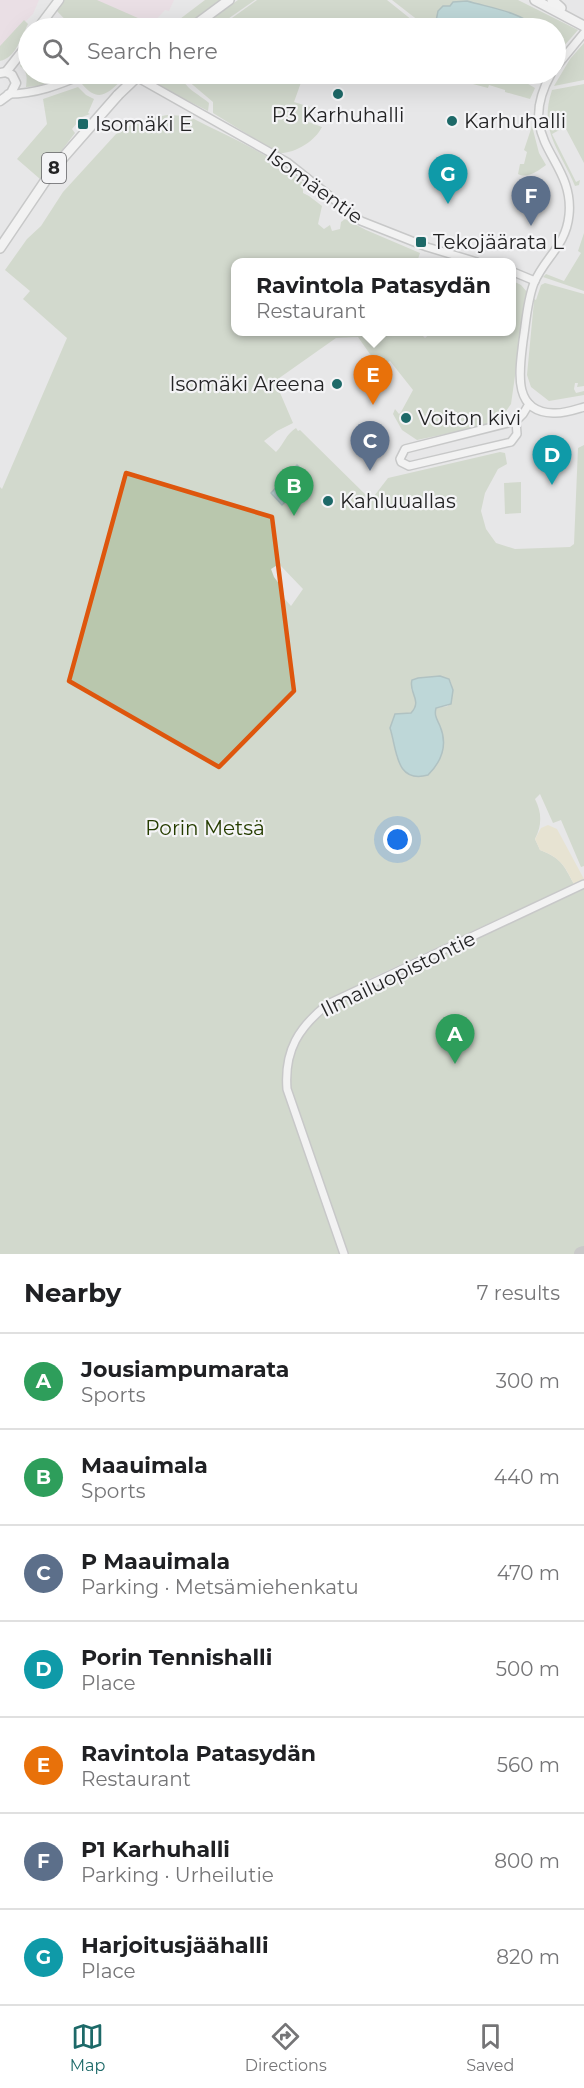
<!DOCTYPE html>
<html lang="en">
<head>
<meta charset="utf-8">
<style>
	:root { --surface:#fff; --page:#f6f6f6; --text:#202124; --muted:#757577; --line:#e0e0e0; --accent:#1d6968 }
	body { margin:0; font-family:Montserrat,sans-serif; background:var(--page); color:var(--text) }
	.you { position:absolute; left:398px; top:840px; width:21px; height:21px; margin:-15px; border:4px solid #fff; border-radius:50%; background:#1a73e8; box-shadow:0 0 0 9px #1a73e833 }
	.badge { display:grid; place-items:center; width:39px; height:39px; border-radius:50%; background:var(--accent); color:#fff; font-size:20px; font-weight:700 }
	.pin { position:absolute; translate:-50% -50px; filter:drop-shadow(0 2px 3px #0008) }
	.pin::after { content:''; position:absolute; top:32px; width:21px; height:18px; background:inherit; clip-path:polygon(0 0,100% 0,50% 100%) }
	.popup { position:absolute; left:231px; top:258px; width:285px; height:78px; box-sizing:border-box; display:grid; place-content:center; border-radius:12px; background:var(--surface); filter:drop-shadow(0 2px 4px #0005); font-size:20px; white-space:nowrap; color:var(--muted) }
	.popup b { font-size:22px; color:var(--text) }
	.popup::after { content:''; position:absolute; left:50%; top:100%; margin-left:-12px; border:12px solid transparent; border-top-color:var(--surface) }
	.list { margin:0; padding:0; list-style:none }
	h2 { display:flex; justify-content:space-between; align-items:center; height:78px; margin:0; padding:0 24px; font-size:26px }
	h2 small { font-size:20px; font-weight:400; color:var(--muted) }
	.list li { display:grid; grid-template-columns:39px 1fr auto; gap:18px; align-items:center; box-sizing:border-box; height:96px; padding:0 24px; border-top:2px solid var(--line) }
	.list b { display:block; font-size:22px; white-space:nowrap }
	.list p { margin:0; font-size:20px; white-space:nowrap; color:var(--muted) }
	.list em { font-size:20px; font-style:normal; color:var(--muted) }
	.icon { flex:none; width:33px; height:33px; fill:none; stroke:currentColor; stroke-width:2; stroke-linecap:round; stroke-linejoin:round }
	.map { position:relative; flex:none; width:584px; height:1254px; overflow:hidden }
	.search { position:absolute; background:var(--surface); box-shadow:0 6px 24px #0002; left:18px; right:18px; top:18px; height:66px; display:flex; align-items:center; gap:15px; box-sizing:border-box; padding:0 21px; border-radius:33px; color:var(--muted); font-size:22px }
	.sheet { height:750px; background:var(--surface) }
	nav { display:flex; justify-content:space-around; align-items:center; box-sizing:border-box; height:84px; border-top:2px solid var(--line); background:var(--surface); font-size:16px; color:var(--muted) }
	nav a { display:grid; justify-items:center; gap:3px }
	nav .on { color:var(--accent) }
	.map>svg:first-child { display:block }
	.commercial { fill:#edd6e3 }
	.green { fill:#b9c7ad; fill-rule:evenodd }
	.sand { fill:#e7deb9 }
	.water { fill:#8cc4c6; stroke:#6d9496; stroke-width:1.5 }
	.lines { fill:none; stroke-linecap:round; stroke-linejoin:round }
	.taxiway { stroke:#a4a4a4; stroke-width:14 }
	.minor-casing { stroke:#a1a2a3; stroke-width:10 }
	.major-casing { stroke:#a1a2a3; stroke-width:11 }
	.highway-casing { stroke:#a1a2a3; stroke-width:12 }
	.minor { stroke:#fff; stroke-width:7 }
	.major { stroke:#fff; stroke-width:8 }
	.highway { stroke:#fff; stroke-width:9 }
	.highway-bridge-casing { stroke:#a1a2a3; stroke-width:12; stroke-linecap:butt }
	.highway-bridge { stroke:#fff; stroke-width:9 }
	.marked { fill:none; stroke:#de560d; stroke-width:4.5; stroke-linejoin:round }
	.poi-dot { fill:#1d6968; stroke:#f4f4f6; stroke-width:2 }
	.labels { text-anchor:middle; stroke-width:4.5; stroke-linejoin:round; paint-order:stroke }
	.shield { fill:#f4f4f6; stroke:#626264; stroke-width:1.5 }
	.shield-label { font-size:18px; font-weight:bold; fill:#242425 }
	.poi-label { font-size:20px; fill:#242425; stroke:#f4f4f6; text-anchor:start }
	.street-label { font-size:20px; fill:#242425; stroke:#f4f4f6 }
	.park-label { font-size:20px; fill:#263d00; stroke:#f4f4f6 }
</style>
</head>
<body>
<div class="map">
<svg width="584" height="1254" viewBox="0 0 584 1254">
	<rect width="100%" height="100%" fill="#e7e7e8"/>
	<g class="commercial">
		<polygon points="0,0 39,0 33,14 0,47"/>
		<polygon points="94,0 174,0 169,11 165,10 151,25"/>
	</g>
	<g class="green">
		<polygon points="63,0 97,0 138,18 149,28 73,28 56,10"/>
		<polygon points="205,0 220,0 183,28 168,28"/>
		<polygon points="238,0 255,0 215,28 199,28"/>
		<polygon points="257,0 387,0 417,24 416,28 218,28"/>
		<polygon points="392,0 518,0 578,30 556,55 556,28 537,28 528,20 450,6 439,11 436,21 447,28 428,28"/>
		<path d="M 24,20 L 28,24 C 21,37 16,58 0,61 L 0,46 Z"/>
		<polygon points="584,43 584,80 554,86 570,59"/>
		<path d="M 28,48 L 28,74 L 76,74 L 50,85 L 26,87 C 27,78 28,72 20,66 Z"/>
		<path d="M 151,74 L 181,74 C 183,88 199,94 209,103 L 208,111 L 147,80 Z"/>
		<path d="M 185,74 L 304,74 L 294,102 L 310,107 L 306,121 L 322,127 C 315,141 295,154 278,153 L 213,113 L 213,102 L 187,80 Z"/>
		<path d="M 435,74 C 467,73 507,70 535,88 L 530,99 L 505,92 L 505,90 L 489,85 L 488,88 Z"/>
		<path d="M 99,76 L 112,76 L 123,79 C 108,93 99,104 82,84 Z"/>
		<path d="M 584,84 L 584,163 L 565,127 L 552,134 L 576,182 L 580,180 L 579,185 L 575,186 C 561,151 538,131 552,90 Z"/>
		<polygon points="78,87 86,95 94,99 88,113 90,114 82,117 72,129 75,133 40,179 17,159 47,124 43,99"/>
		<path d="M 167,115 L 187,116 L 194,119 C 231,138 273,155 303,183 L 303,193 L 309,196 L 322,206 L 318,224 L 324,229 L 330,225 L 332,231 L 340,229 L 341,222 L 345,219 L 366,230 L 420,253 L 417,262 L 235,262 L 235,332 L 419,332 L 425,338 L 432,332 L 511,332 L 511,280 L 521,285 L 527,292 L 511,404 L 506,411 L 508,421 L 417,440 L 402,430 L 393,414 L 395,409 L 399,414 L 401,412 L 413,390 L 390,361 L 379,367 L 358,337 L 336,338 L 275,381 L 293,423 L 277,431 L 264,441 L 276,452 C 284,444 286,434 296,428 L 298,431 L 300,430 L 371,500 L 388,478 L 500,452 L 505,453 L 507,464 L 498,469 L 485,493 L 481,511 L 486,529 L 496,543 L 515,549 L 570,547 L 574,544 L 578,448 L 584,445 L 584,866 L 581,867 L 561,820 L 553,823 L 540,794 L 535,799 C 542,813 542,825 535,839 L 540,850 C 561,858 563,864 574,884 L 363,982 L 365,986 L 584,885 L 584,1254 L 0,1254 L 0,487 L 2,489 L 67,338 L 23,299 L 30,291 L 5,270 L 27,239 L 41,226 L 63,192 L 116,134 C 131,122 148,119 167,115 ZM 279,564 L 303,589 L 291,606 L 283,597 L 283,589 L 274,577 L 271,569 ZM 440,676 L 449,679 C 455,688 451,696 448,706 L 436,708 L 434,715 L 436,720 L 397,758 L 390,728 L 398,713 L 411,713 C 418,705 417,698 411,689 L 418,678 Z"/>
		<path d="M 532,126 L 539,153 L 546,165 C 538,171 527,179 518,174 L 520,164 L 524,164 L 527,152 L 524,150 Z"/>
		<polygon points="584,233 584,291 543,277 546,274 564,281 581,253 578,251"/>
		<polygon points="545,283 584,294 584,386 577,387 578,383 575,383 574,389 576,393 584,391 584,395 549,401 531,387 527,375 534,301 534,299 536,300 541,285"/>
		<polygon points="521,482 521,513 505,514 504,483"/>
	</g>
	<path class="sand" d="M 548,825 L 557,829 L 584,879 L 584,884 L 576,888 C 565,867 563,859 540,850 L 535,839 L 541,828 Z"/>
	<g class="water">
		<path d="M 467,1 C 491,8 518,11 537,28 L 447,28 L 436,21 L 438,11 L 443,6 L 450,6 L 453,2 Z"/>
		<polygon points="297,465 310,477 282,505 271,493"/>
		<path d="M 440,676 L 449,679 L 453,690 L 451,704 L 436,708 C 434,716 437,719 440,726 C 448,745 441,762 428,775 C 395,784 397,749 390,728 L 395,714 L 411,713 C 423,700 408,693 412,680 L 418,678 Z"/>
	</g>
	<g class="lines">
		<polyline class="taxiway" points="581,1254 584,1253"/>
		<defs>
			<g id="minor">
				<polyline points="556,67 584,33"/>
				<polyline points="131,74 287,162 361,221 427,247 477,262"/>
				<path d="M 551,74 C 513,142 575,158 569,215 C 566,246 545,257 534,283 C 527,301 526,322 523,341 C 520,368 511,412 553,413 C 563,414 574,410 584,407"/>
				<path d="M 8,94 C 36,94 59,85 85,74"/>
				<polyline points="511,271 535,281"/>
				<polyline points="516,421 517,434 511,442 409,466 401,462 400,459 405,449 516,421 523,414 529,404"/>
				<path d="M 344,1254 L 287,1089 C 284,1050 299,1027 328,1004 L 584,884"/>
			</g>
			<g id="major">
				<polyline points="38,28 59,0"/>
				<polyline points="6,72 28,44"/>
				<polyline points="0,73 6,72 12,75 16,83 11,93 0,101"/>
			</g>
			<g id="highway">
				<polyline points="535,0 584,26"/>
				<polyline points="552,0 561,8"/>
				<polyline points="191,28 229,0"/>
				<polyline points="0,248 54,168 118,95"/>
			</g>
		</defs>
		<use href="#minor" class="minor-casing"/>
		<use href="#major" class="major-casing"/>
		<use href="#highway" class="highway-casing"/>
		<use href="#minor" class="minor"/>
		<use href="#major" class="major"/>
		<use href="#highway" class="highway"/>
		<defs>
			<polyline id="highway-bridge" points="118,95 140,74"/>
		</defs>
		<use href="#highway-bridge" class="highway-bridge-casing"/>
		<use href="#highway-bridge" class="highway-bridge"/>
	</g>
	<path d="M0 0H584V1254H0ZM 126,473 L 272,517 L 294,691 L 219,767 L 69,681 Z" fill="#e7e7e8" fill-opacity=".55" fill-rule="evenodd"/>
	<path class="marked" d="M 126,473 L 272,517 L 294,691 L 219,767 L 69,681 Z"/>
	<g class="poi-dot">
		<circle cx="338" cy="94" r="6"/>
		<circle cx="452" cy="121" r="6"/>
		<rect x="77" y="118" width="12" height="12" rx="3"/>
		<rect x="415" y="236" width="12" height="12" rx="3"/>
		<circle cx="337" cy="384" r="6"/>
		<circle cx="406" cy="418" r="6"/>
		<circle cx="328" cy="501" r="6"/>
	</g>
	<g class="labels">
		<rect class="shield" x="42" y="153" width="24" height="30" rx="4.5"/>
		<g class="shield-label">
			<text x="54" y="174">8</text>
		</g>
		<g class="poi-label">
			<text x="338" y="122" text-anchor="middle">P3 Karhuhalli</text>
			<text x="464" y="128">Karhuhalli</text>
			<text x="95" y="131">Isomäki E</text>
			<text x="433" y="249">Tekojäärata L</text>
			<text x="325" y="391" text-anchor="end">Isomäki Areena</text>
			<text x="418" y="425">Voiton kivi</text>
			<text x="340" y="508">Kahluuallas</text>
		</g>
		<g class="street-label">
			<text transform="translate(315 186) rotate(36)" y="7">Isomäentie</text>
			<text transform="translate(398 974) rotate(-26)" y="7">Ilmailuopistontie</text>
		</g>
		<g class="park-label">
			<text x="205" y="835">Porin Metsä</text>
		</g>
	</g>
</svg>
<div class="you"></div>
<div class="pin badge" style="left:455px;top:1064px;background:#2e9e5b">A</div>
<div class="pin badge" style="left:294px;top:516px;background:#2e9e5b">B</div>
<div class="pin badge" style="left:370px;top:471px;background:#5c6f8a">C</div>
<div class="pin badge" style="left:552px;top:485px;background:#0f9aa8">D</div>
<div class="pin badge" style="left:373px;top:405px;background:#e8710a">E</div>
<div class="popup"><b>Ravintola Patasydän</b>Restaurant</div>
<div class="pin badge" style="left:531px;top:226px;background:#5c6f8a">F</div>
<div class="pin badge" style="left:448px;top:204px;background:#0f9aa8">G</div>
<div class="search"><svg class="icon" aria-label="search" viewBox="0 0 24 24"><circle cx="10" cy="10" r="6"/><path d="M15 15l6 6"/></svg>Search here</div>
</div>
<section class="sheet">
<h2>Nearby<small>7 results</small></h2>
<ul class="list">
<li><span class="badge" style="background:#2e9e5b">A</span><div><b>Jousiampumarata</b><p>Sports</p></div><em>300 m</em></li>
<li><span class="badge" style="background:#2e9e5b">B</span><div><b>Maauimala</b><p>Sports</p></div><em>440 m</em></li>
<li><span class="badge" style="background:#5c6f8a">C</span><div><b>P Maauimala</b><p>Parking · Metsämiehenkatu</p></div><em>470 m</em></li>
<li><span class="badge" style="background:#0f9aa8">D</span><div><b>Porin Tennishalli</b><p>Place</p></div><em>500 m</em></li>
<li><span class="badge" style="background:#e8710a">E</span><div><b>Ravintola Patasydän</b><p>Restaurant</p></div><em>560 m</em></li>
<li><span class="badge" style="background:#5c6f8a">F</span><div><b>P1 Karhuhalli</b><p>Parking · Urheilutie</p></div><em>800 m</em></li>
<li><span class="badge" style="background:#0f9aa8">G</span><div><b>Harjoitusjäähalli</b><p>Place</p></div><em>820 m</em></li>
</ul>
</section>
<nav>
<a class="on"><svg class="icon" aria-label="map" viewBox="0 0 24 24"><path d="M3 6l6-2 6 2 6-2v14l-6 2-6-2-6 2zM9 4v14M15 6v14"/></svg>Map</a>
<a><svg class="icon" aria-label="directions" viewBox="0 0 24 24"><path d="M12 3l9 9-9 9-9-9zM9 14v-3h6M13 9l2 2-2 2"/></svg>Directions</a>
<a><svg class="icon" aria-label="saved" viewBox="0 0 24 24"><path d="M7 4h10v16l-5-4-5 4z"/></svg>Saved</a>
</nav>
</body>
</html>
